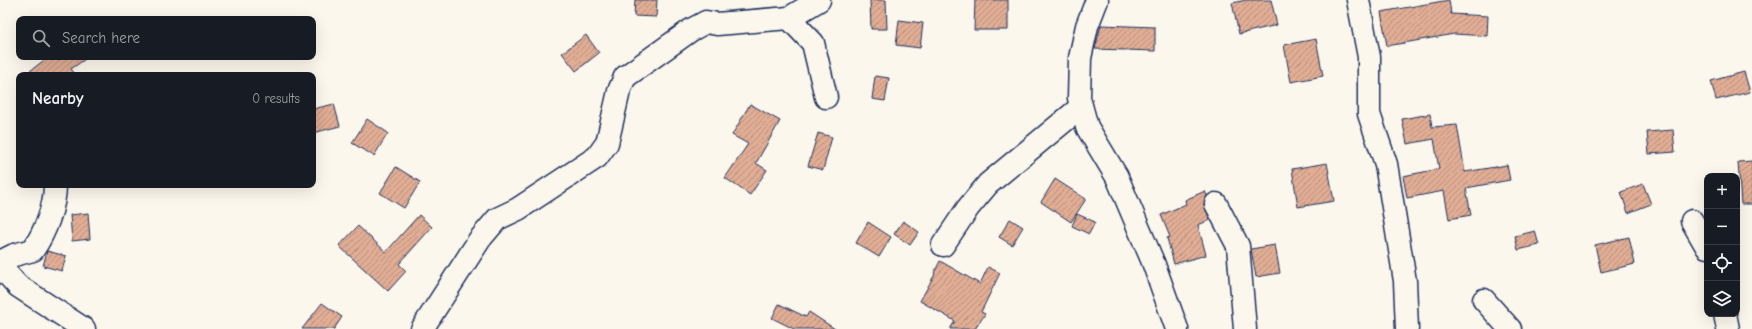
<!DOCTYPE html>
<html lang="en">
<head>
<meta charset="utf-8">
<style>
	:root { --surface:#171b24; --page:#242831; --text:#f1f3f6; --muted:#9ea1a6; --line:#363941 }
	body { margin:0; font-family:"Comic Neue",sans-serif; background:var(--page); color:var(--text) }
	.controls { position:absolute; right:12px; bottom:12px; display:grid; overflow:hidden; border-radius:8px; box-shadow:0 4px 16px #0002 }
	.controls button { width:36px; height:36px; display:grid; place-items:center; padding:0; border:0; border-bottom:1px solid var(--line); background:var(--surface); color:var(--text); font:20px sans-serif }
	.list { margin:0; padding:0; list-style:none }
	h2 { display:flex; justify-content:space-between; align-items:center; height:52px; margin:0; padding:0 16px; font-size:17px }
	h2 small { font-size:13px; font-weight:400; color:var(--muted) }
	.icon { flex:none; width:22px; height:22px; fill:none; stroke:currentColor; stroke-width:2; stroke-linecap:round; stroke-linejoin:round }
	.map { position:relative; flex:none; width:1752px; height:329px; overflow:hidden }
	.search { position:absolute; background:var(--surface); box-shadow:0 4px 16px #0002; left:16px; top:16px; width:300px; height:44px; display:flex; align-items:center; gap:10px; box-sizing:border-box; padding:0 14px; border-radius:8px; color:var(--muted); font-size:15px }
	.panel { position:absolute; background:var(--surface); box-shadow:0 4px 16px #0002; left:16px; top:72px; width:300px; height:116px; border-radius:8px }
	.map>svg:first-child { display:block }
	.building { fill:url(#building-hatch); stroke:#1b2f5e }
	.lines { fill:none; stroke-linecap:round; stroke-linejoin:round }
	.minor-casing { stroke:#1b2f5e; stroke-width:25 }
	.minor { stroke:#fbf7ec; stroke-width:22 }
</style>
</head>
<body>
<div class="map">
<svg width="1752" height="329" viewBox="0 0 1752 329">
	<defs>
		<pattern id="building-hatch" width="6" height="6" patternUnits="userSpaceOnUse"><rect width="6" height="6" fill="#e1ad94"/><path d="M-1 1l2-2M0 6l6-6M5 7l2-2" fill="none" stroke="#b68d7c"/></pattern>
	</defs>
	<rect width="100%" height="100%" fill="#fbf7ec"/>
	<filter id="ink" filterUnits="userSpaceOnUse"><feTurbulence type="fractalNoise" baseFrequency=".025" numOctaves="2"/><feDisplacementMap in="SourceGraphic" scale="8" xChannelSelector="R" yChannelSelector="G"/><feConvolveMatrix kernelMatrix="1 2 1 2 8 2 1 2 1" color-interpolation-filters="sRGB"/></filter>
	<g filter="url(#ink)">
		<g class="building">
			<polygon points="635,0 657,0 656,17 634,16"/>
			<polygon points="870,0 886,0 887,29 871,29"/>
			<polygon points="975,0 1008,0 1008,30 974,30"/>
			<polygon points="1246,0 1271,0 1277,25 1239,34 1232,3"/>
			<polygon points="1449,0 1451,14 1488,16 1487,36 1454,34 1387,46 1381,12"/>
			<polygon points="899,20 923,23 920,48 896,45"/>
			<polygon points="1101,25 1155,27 1155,51 1095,49"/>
			<polygon points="586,35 599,53 576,71 562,53"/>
			<polygon points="1316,39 1323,76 1291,82 1284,45"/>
			<polygon points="48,57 88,57 71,69 76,75 25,75"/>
			<polygon points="1744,72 1750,92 1716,100 1711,81"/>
			<polygon points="875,76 889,78 885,101 872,99"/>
			<polygon points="334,104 340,126 313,133 313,109"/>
			<polygon points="750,104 780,121 756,163 767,170 750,195 725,178 748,144 732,135"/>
			<polygon points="1430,114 1432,127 1457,125 1465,172 1507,165 1510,180 1466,188 1471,215 1449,219 1444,191 1407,198 1403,176 1439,169 1434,139 1407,144 1402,119"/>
			<polygon points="367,119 388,133 374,156 352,143"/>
			<polygon points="1673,130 1675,152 1649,154 1647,132"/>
			<polygon points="818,133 832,137 823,170 808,166"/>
			<polygon points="1752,161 1752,204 1741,204 1738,162"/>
			<polygon points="1327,163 1334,201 1298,207 1292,169"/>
			<polygon points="396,167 420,182 404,208 380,193"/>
			<polygon points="1055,179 1086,199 1071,222 1041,202"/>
			<polygon points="1643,184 1651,204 1628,213 1621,192"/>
			<polygon points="1205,191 1207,196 1204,204 1210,220 1198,225 1206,255 1174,264 1167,238 1170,237 1161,215 1186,204 1185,200"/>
			<polygon points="88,213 90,239 72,241 70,215"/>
			<polygon points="1077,214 1095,222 1089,234 1072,226"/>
			<polygon points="419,215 432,227 399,264 406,271 388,291 339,246 358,226 386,252"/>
			<polygon points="1010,219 1023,227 1012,245 999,237"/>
			<polygon points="903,221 919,232 910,245 894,234"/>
			<polygon points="868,222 891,237 879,257 856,243"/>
			<polygon points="1535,231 1539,245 1518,250 1515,236"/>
			<polygon points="1629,237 1635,264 1601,272 1595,245"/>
			<polygon points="1275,245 1280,273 1256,277 1251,249"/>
			<polygon points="47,251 66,256 62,271 43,266"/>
			<polygon points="940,261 980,284 988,267 1000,273 981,312 985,314 975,329 950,329 955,321 920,301 935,274 934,273"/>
			<polygon points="322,303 342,317 334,329 302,329"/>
			<polygon points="779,304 806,317 809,312 835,329 794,329 772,318"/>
		</g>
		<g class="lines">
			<defs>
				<g id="minor">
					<polyline points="1097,0 1087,26 1080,58 1079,98 1087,127 1117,177 1153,262 1177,329"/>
					<polyline points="1358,0 1369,57 1369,114 1386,164 1405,281 1407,329"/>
					<polyline points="789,18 813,43 826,97"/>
					<polyline points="1216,204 1238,246 1245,329"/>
					<polyline points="1692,221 1707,247"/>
					<polyline points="943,245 968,208 988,184 1081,107"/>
					<path d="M 0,262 L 14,255 L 33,250 C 45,232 55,207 55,185"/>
					<polyline points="0,266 18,286 84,329"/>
					<polyline points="1484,300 1510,329"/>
					<polyline points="1725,314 1728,329"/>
					<polyline points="422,329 480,239 497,219 518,209 597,157 607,143 619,91 625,77 691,30 706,22 717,24 789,18 819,0"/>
				</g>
			</defs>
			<use href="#minor" class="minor-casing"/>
			<use href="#minor" class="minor"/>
		</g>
	</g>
</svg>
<div class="controls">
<button>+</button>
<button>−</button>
<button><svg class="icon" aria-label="locate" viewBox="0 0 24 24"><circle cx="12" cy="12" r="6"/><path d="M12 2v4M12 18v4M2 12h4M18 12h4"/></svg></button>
<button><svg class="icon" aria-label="layers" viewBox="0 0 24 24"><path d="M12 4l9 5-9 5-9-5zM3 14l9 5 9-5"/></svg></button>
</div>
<div class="search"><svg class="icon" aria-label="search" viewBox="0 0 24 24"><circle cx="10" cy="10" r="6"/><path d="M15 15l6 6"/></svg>Search here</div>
<section class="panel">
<h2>Nearby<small>0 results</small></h2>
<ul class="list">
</ul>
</section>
</div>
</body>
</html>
